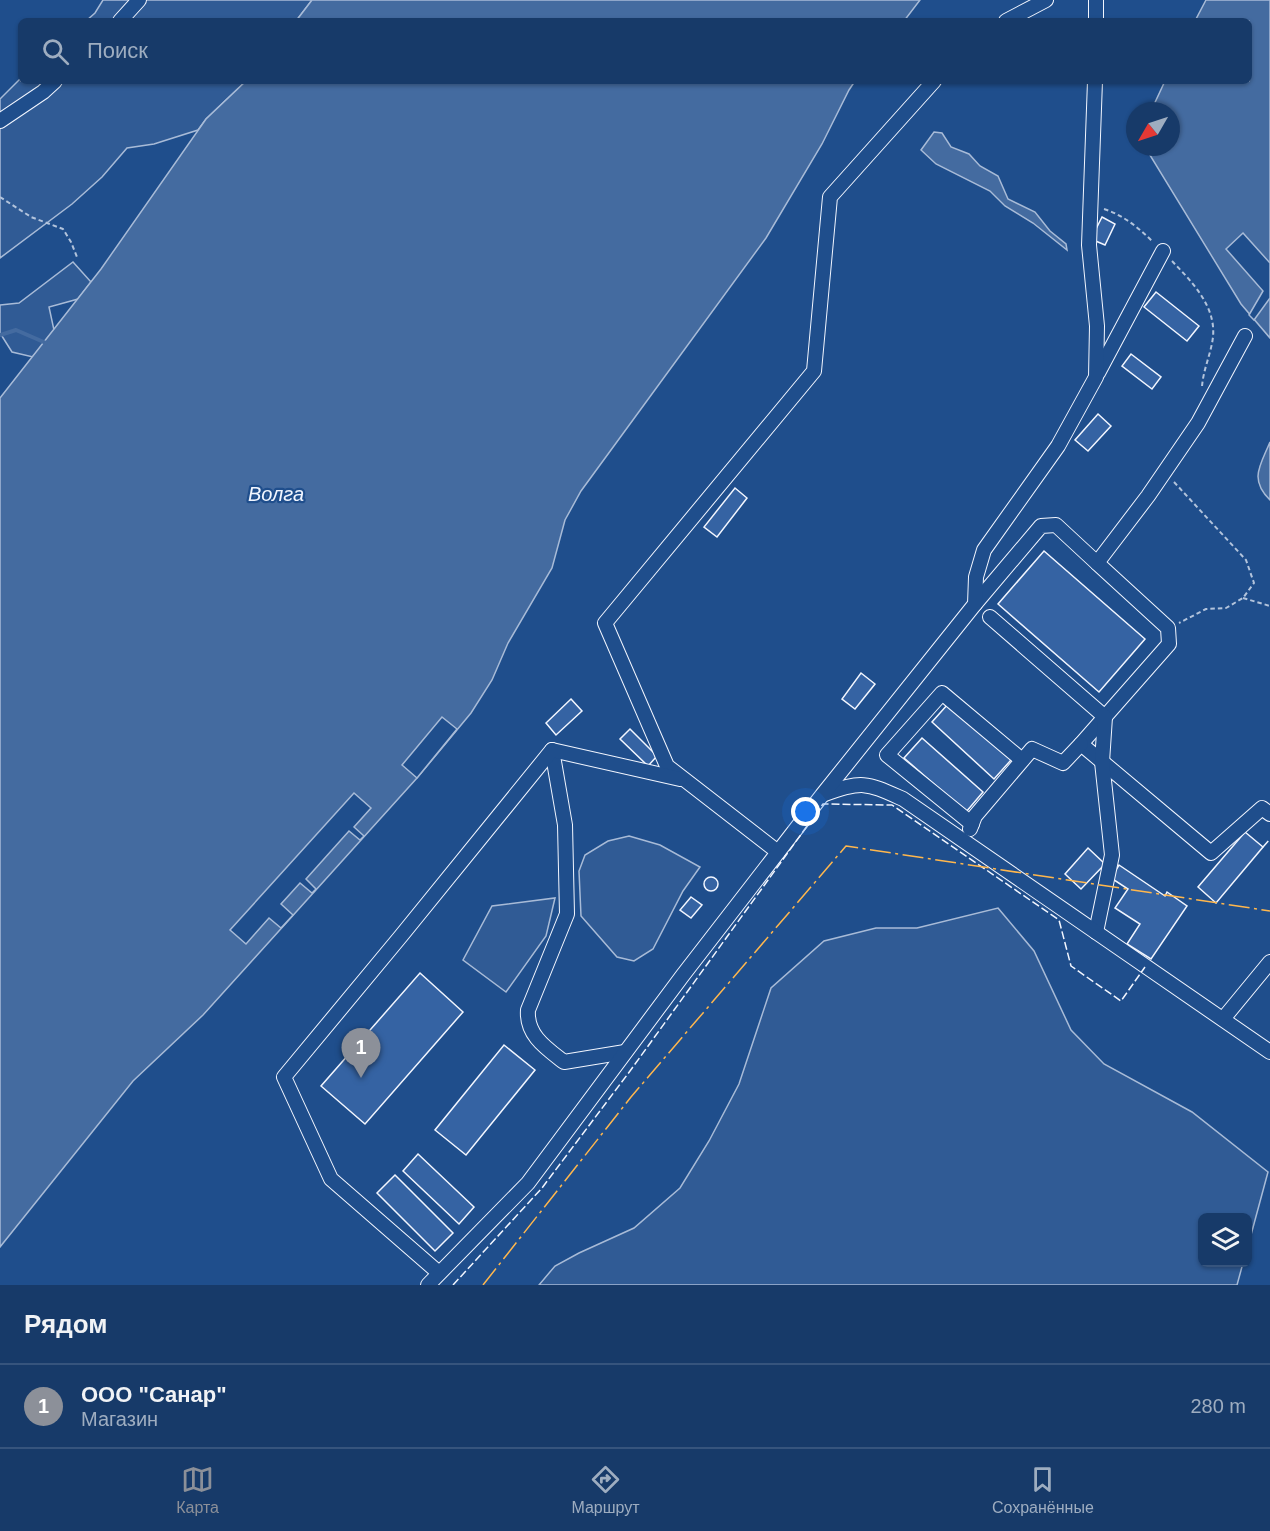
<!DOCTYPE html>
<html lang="ru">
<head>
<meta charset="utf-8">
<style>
	:root { --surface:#173a69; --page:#20416f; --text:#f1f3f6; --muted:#9eadc0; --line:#36547d; --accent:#8c9099 }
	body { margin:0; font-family:Helvetica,sans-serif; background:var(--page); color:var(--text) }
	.controls { position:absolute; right:18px; bottom:18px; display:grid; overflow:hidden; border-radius:9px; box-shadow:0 2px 4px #0004 }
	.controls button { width:54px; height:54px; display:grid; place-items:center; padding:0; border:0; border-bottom:2px solid var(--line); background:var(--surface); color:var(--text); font:30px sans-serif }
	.compass { position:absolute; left:1126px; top:102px; width:54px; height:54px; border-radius:50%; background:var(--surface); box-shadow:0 2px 4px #0004; rotate:231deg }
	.you { position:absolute; left:806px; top:812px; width:21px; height:21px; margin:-15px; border:4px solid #fff; border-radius:50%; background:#1a73e8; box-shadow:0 0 0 9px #1a73e833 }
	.badge { display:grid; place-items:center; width:39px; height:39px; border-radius:50%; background:var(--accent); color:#fff; font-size:20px; font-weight:700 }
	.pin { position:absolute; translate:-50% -50px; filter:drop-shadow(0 2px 3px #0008) }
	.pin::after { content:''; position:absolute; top:32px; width:21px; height:18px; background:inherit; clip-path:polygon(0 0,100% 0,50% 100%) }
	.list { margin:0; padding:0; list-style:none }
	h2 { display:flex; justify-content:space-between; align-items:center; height:78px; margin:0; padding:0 24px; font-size:26px }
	h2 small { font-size:20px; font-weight:400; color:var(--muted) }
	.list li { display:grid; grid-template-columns:39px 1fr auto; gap:18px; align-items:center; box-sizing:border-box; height:84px; padding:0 24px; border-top:2px solid var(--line) }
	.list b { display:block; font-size:22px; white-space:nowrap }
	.list p { margin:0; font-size:20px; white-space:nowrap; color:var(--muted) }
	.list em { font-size:20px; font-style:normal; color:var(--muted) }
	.icon { flex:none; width:33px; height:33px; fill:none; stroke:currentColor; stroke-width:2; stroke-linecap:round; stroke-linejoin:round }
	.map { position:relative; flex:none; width:1270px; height:1285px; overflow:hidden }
	.search { position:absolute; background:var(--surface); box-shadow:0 2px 4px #0004; left:18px; right:18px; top:18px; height:66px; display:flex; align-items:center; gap:15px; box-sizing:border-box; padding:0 21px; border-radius:9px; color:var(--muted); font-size:22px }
	.sheet { height:162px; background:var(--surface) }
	nav { display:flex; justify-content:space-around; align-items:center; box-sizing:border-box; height:84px; border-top:2px solid var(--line); background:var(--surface); font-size:16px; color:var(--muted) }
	nav a { display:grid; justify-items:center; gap:3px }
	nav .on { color:var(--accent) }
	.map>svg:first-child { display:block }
	.built { fill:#305b95; stroke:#a8bbd7; stroke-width:1.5 }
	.water { fill:#446ba0; stroke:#a8bbd7; stroke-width:1.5 }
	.pier { fill:#1f4e8c; stroke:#a8bbd7; stroke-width:1.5 }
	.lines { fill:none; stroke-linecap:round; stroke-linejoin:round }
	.stream { stroke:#446ba0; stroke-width:4 }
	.building { fill:#3563a3; stroke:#f2f6ff; stroke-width:1.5 }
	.minor-casing { stroke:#f2f6ff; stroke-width:16 }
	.path { stroke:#b3c4dc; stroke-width:2; stroke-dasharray:4.5 3; stroke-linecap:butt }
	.minor { stroke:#1f4e8c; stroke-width:14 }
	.fence { stroke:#f2f6ff; stroke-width:1.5; stroke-dasharray:8 3; stroke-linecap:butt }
	.power { stroke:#ffb74d; stroke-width:1.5; stroke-dasharray:21 4.5 3 4.5; stroke-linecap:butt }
	.labels { text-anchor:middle; stroke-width:4.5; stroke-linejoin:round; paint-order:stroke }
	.water-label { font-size:20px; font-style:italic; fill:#f2f6ff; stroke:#1f4e8c }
</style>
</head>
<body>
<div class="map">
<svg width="1270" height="1285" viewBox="0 0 1270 1285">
	<rect width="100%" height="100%" fill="#1f4e8c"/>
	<g class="built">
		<polygon points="103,0 312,0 296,21 86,21 95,13"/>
		<polygon points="21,78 21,81 246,81 206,119 198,130 154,144 127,148 102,177 72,204 0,258 0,99"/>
		<polygon points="73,262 91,282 78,299 49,307 54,330 33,357 12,352 0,333 0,305 19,303"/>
		<polygon points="629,836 660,845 700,867 683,891 653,949 634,961 617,957 581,916 579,871 585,855 608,841"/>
		<polygon points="555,898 546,936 506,992 463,960 492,906"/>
		<polygon points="998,908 1034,951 1071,1030 1104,1064 1192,1112 1268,1172 1248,1246 1248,1218 1202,1218 1202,1262 1243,1263 1237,1285 539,1285 555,1266 579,1253 634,1228 680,1188 709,1141 739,1084 771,988 824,941 876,928 917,928"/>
	</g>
	<g class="water">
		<polygon points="312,0 920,0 904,21 296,21"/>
		<polygon points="1206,0 1270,0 1270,338 1241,304 1145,147 1171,147 1171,111 1151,111 1165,81 1249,81 1249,21 1195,21"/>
		<polygon points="246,81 855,81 849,90 822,144 766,238 581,491 565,520 552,568 508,643 492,680 471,713 417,778 203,1015 133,1081 0,1247 0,398 101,269 206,119"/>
		<polygon points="934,132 942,133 951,147 969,154 980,166 998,176 1008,199 1035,212 1050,231 1066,244 1067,250 1033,223 1005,206 990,191 936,164 921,150"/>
		<path d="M 1270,442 L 1270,500 C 1249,479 1260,466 1270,442 Z"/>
	</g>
	<g class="pier">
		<polygon points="1243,233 1270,263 1270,298 1254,320 1249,315 1263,291 1226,249"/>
		<polygon points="442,717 457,729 417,778 402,765"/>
		<polygon points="354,793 371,808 354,827 364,836 360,840 349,831 306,879 316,889 312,893 300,883 281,904 293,915 281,928 269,918 246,944 230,930"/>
	</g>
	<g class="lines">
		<polyline class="stream" points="0,335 16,330 46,343"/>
	</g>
	<g class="building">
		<polygon points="1102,217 1115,224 1105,245 1091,239"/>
		<polygon points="1156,292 1199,326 1187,341 1144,307"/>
		<polygon points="1131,354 1161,377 1152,389 1122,366"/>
		<polygon points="1098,414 1111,426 1088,451 1075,440"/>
		<polygon points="735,488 747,498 717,537 704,527"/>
		<polygon points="1044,551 1145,639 1099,692 998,604"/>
		<polygon points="861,673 875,684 855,709 842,699"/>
		<polygon points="571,699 582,711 556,735 546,723"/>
		<polygon points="948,704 1011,760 994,779 932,722"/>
		<polygon points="630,729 657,756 648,766 620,739"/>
		<polygon points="922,738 983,792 966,812 904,758"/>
		<polygon points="1245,832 1263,847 1216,903 1198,887"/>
		<polygon points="1088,848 1105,864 1081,889 1065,874"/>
		<polygon points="1119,865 1165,896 1167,892 1187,906 1151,959 1127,944 1140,924 1115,908 1128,889 1111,878"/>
		<circle cx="711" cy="884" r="7"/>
		<polygon points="691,897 702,905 691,918 680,910"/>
		<polygon points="420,973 463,1012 365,1124 321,1086"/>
		<polygon points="504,1045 535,1070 466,1155 435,1130"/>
		<polygon points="418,1154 474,1207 459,1224 403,1171"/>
		<polygon points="395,1175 453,1233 435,1251 377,1193"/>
	</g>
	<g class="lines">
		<defs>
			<g id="minor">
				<polyline points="1096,0 1096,21"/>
				<polyline points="120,21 139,0"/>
				<polyline points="1006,21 1046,0"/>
				<polyline points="0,121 43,92 55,81"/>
				<polyline points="1098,373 1163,251"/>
				<polyline points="1097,563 1168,628 1169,644 1081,744 1211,853 1262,808 1270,814"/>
				<polyline points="975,604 1041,526 1056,525 1097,563 1148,496 1198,423 1245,336"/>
				<polyline points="990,617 1105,717 1102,762 1112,855 1096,932"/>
				<path d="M 552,750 L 565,825 L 567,914 L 528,1010 C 526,1035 546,1048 564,1062 L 625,1052"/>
				<path d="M 825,794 C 863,780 867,783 903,799 L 1270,1052"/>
				<polyline points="972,824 887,755 942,693 1022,760"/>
				<polyline points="970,829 975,816 1032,749 1063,763 1081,744"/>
				<polyline points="778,852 667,766 605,623 814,371 830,197 934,81"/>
				<polyline points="1223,1019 1270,962"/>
				<polyline points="439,1273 331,1179 284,1077 401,936 552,750 680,779"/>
				<polyline points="428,1285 528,1183 683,975 823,794 975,604 976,577 984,550 1058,446 1096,377 1097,326 1089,245 1095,81"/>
			</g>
		</defs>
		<use href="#minor" class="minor-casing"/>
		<g class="path">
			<polyline points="0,197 31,217 63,229 71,242 77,257"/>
			<path d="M 1104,209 C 1123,215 1139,228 1153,242"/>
			<path d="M 1172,261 C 1192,282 1216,306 1213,337 C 1211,354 1203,370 1202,387"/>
			<polyline points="1174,482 1246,560 1254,583 1243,598 1226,608 1206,609 1179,623"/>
			<polyline points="1243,598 1270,606"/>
		</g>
		<use href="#minor" class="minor"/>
		<g class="fence">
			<polyline points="1263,847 1270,839"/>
			<polyline points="453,1285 542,1188 630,1071 823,804 892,805 1059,920 1071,966 1121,1001 1145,967"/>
		</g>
		<polyline class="power" points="483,1285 631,1097 846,846 1270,911"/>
	</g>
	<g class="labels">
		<g class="water-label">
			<text x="276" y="501">Волга</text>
		</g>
	</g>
</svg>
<div class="controls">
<button><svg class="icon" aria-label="layers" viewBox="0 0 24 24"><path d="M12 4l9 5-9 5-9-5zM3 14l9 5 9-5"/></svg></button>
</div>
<svg class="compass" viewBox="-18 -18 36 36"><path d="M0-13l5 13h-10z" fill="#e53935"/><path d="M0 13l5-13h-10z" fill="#9eadc0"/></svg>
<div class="you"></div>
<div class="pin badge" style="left:361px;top:1078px">1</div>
<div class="search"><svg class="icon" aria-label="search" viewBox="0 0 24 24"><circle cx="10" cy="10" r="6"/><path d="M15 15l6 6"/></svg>Поиск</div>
</div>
<section class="sheet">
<h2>Рядом<small></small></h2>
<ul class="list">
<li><span class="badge">1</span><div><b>ООО &quot;Санар&quot;</b><p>Магазин</p></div><em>280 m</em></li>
</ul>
</section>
<nav>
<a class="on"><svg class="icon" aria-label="map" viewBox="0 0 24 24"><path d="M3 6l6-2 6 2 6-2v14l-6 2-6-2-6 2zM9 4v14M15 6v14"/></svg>Карта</a>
<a><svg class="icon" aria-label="directions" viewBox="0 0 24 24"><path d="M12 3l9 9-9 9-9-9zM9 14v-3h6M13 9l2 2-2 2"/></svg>Маршрут</a>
<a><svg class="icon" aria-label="saved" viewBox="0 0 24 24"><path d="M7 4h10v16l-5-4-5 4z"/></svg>Сохранённые</a>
</nav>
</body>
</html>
